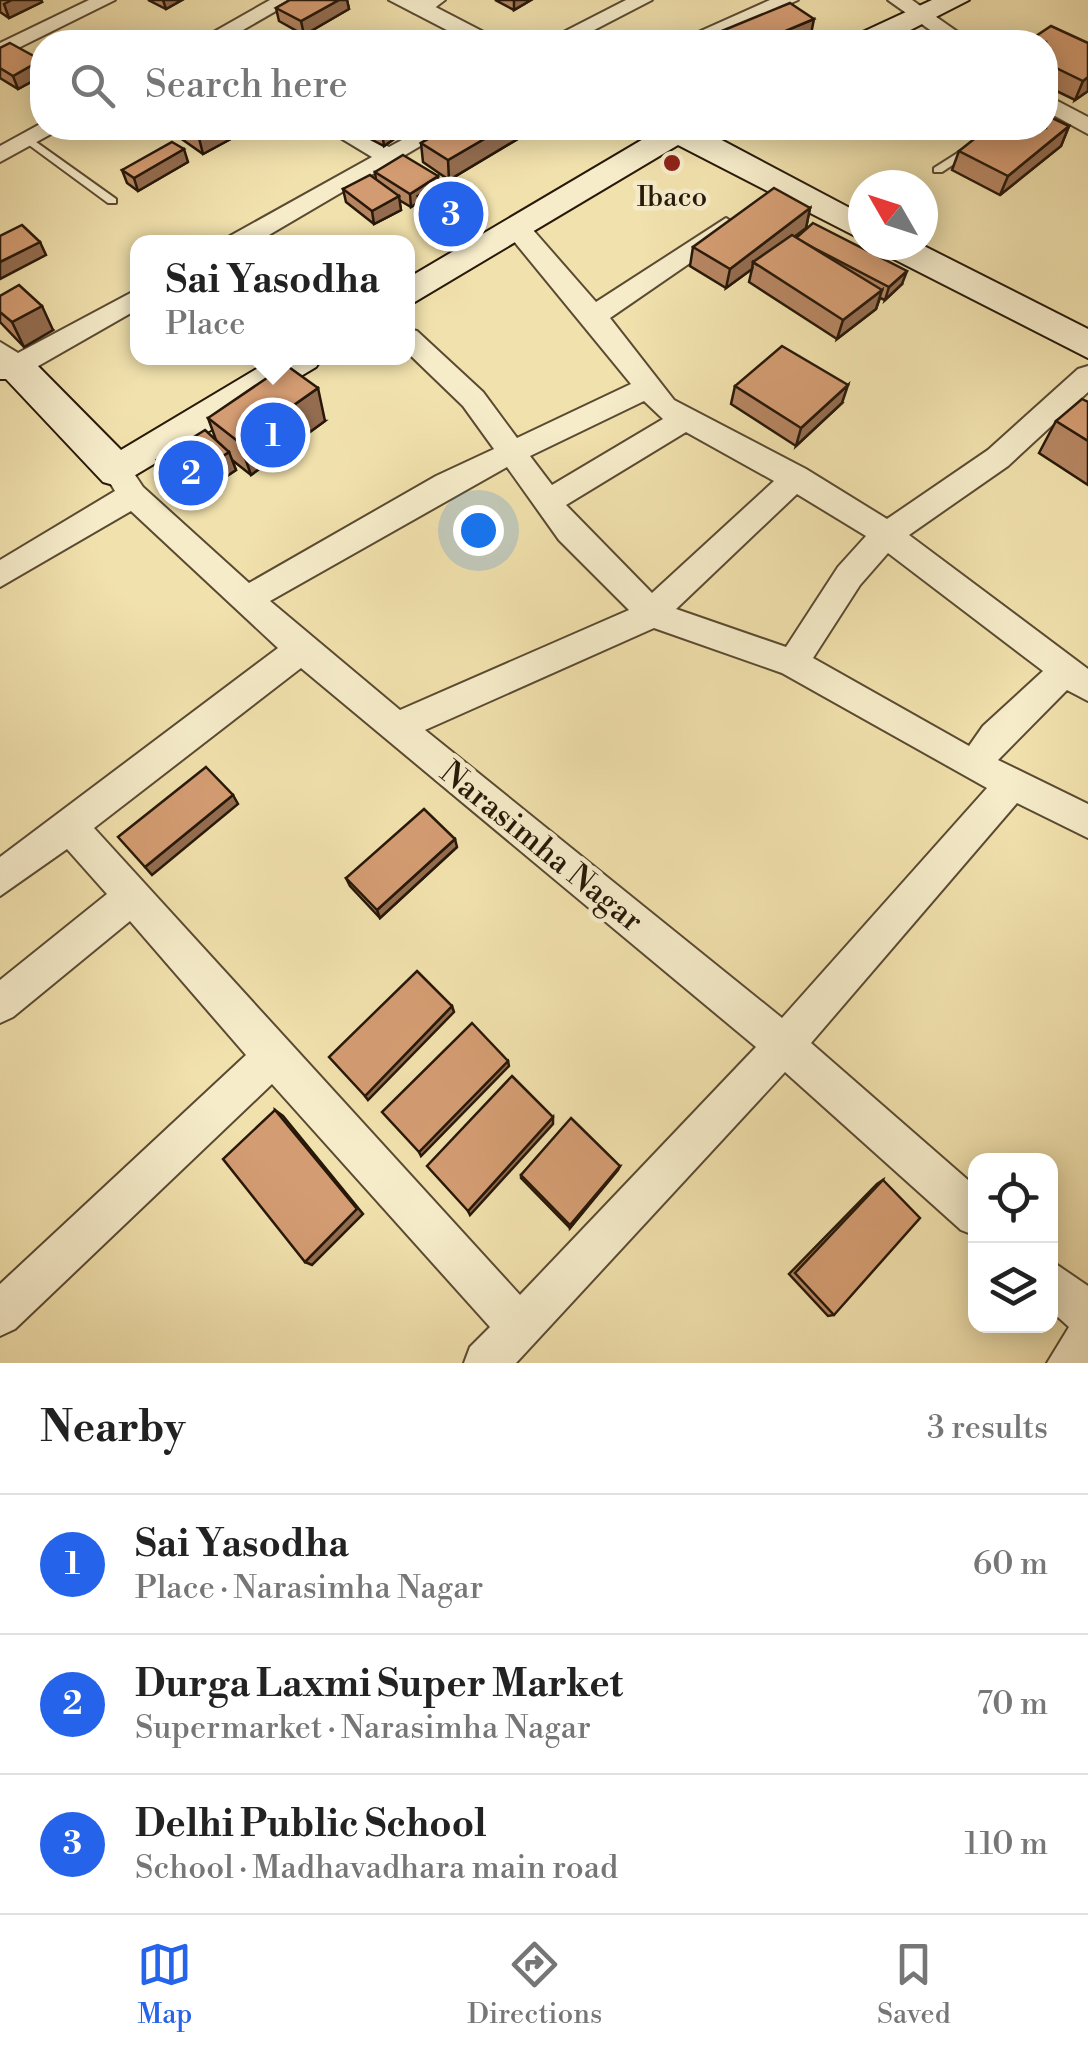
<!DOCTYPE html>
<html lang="en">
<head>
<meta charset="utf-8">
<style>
	:root { --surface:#fff; --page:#f2f2f2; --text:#222; --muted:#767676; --line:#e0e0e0; --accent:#2563eb }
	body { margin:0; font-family:"Libre Bodoni",serif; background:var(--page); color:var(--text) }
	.controls { position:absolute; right:30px; bottom:30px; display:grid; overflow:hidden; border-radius:20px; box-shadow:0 5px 25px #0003 }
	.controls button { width:90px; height:90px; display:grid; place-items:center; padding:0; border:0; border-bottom:2px solid var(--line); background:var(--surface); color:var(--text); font:50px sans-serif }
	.compass { position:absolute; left:848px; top:170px; width:90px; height:90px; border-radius:50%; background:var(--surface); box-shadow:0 5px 25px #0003; rotate:309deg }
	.you { position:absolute; left:478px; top:530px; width:35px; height:35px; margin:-25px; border:8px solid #fff; border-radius:50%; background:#1a73e8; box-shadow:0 0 0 15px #1a73e833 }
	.badge { display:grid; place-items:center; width:65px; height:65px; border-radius:50%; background:var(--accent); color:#fff; font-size:32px; font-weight:700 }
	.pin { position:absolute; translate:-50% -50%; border:5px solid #fff; box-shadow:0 2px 10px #0006 }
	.popup { position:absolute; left:130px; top:235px; width:285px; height:130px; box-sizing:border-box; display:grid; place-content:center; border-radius:20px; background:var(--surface); filter:drop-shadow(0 2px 8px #0005); font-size:32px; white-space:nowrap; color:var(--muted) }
	.popup b { font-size:38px; color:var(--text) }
	.popup::after { content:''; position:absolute; left:50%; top:100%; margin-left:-20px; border:20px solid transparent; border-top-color:var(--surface) }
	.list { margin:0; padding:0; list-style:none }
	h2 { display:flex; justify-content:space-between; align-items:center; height:130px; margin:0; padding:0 40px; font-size:42px }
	h2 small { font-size:32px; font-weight:400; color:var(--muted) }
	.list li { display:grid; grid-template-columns:65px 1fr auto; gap:30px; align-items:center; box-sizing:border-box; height:140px; padding:0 40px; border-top:2px solid var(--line) }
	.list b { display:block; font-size:38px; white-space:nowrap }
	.list p { margin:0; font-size:32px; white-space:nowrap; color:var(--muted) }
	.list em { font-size:32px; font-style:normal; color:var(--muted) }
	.icon { flex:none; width:55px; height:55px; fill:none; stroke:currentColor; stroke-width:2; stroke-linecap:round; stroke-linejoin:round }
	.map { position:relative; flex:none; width:1088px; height:1363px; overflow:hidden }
	.search { position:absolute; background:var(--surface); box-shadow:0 5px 25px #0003; left:30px; right:30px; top:30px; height:110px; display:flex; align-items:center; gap:25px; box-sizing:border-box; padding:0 35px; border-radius:40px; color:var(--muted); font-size:38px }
	.sheet { height:550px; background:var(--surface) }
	nav { display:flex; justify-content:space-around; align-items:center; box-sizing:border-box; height:140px; border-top:2px solid var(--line); background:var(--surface); font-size:28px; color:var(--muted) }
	nav a { display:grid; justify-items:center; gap:5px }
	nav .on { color:var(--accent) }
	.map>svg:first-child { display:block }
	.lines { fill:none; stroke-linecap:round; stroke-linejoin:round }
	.service-casing { stroke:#5a4a32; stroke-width:4 }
	.minor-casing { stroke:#5a4a32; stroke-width:4 }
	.tertiary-casing { stroke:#5a4a32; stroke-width:4 }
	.secondary-casing { stroke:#271809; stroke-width:4 }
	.service { fill:#f6ecca; fill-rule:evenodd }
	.minor { fill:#f6ecca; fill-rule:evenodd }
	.tertiary { fill:#f6ecca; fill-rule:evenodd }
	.secondary { fill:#f6ecca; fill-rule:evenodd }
	.wall { fill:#b68662; stroke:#271809; stroke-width:2.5 }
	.shaded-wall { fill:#946d50; stroke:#271809; stroke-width:2.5 }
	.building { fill:#d49c72; stroke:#271809; stroke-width:2.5 }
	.poi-dot { fill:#8f2418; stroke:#f6ecca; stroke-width:4 }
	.labels { text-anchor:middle; stroke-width:9; stroke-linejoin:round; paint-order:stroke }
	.far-poi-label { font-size:28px; fill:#271809; stroke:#f6ecca }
	.street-label { font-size:32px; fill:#271809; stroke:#f6ecca }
</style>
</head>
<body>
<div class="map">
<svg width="1088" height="1363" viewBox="0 0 1088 1363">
	<rect width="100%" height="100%" fill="#f1e1ad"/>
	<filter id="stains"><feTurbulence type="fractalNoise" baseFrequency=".002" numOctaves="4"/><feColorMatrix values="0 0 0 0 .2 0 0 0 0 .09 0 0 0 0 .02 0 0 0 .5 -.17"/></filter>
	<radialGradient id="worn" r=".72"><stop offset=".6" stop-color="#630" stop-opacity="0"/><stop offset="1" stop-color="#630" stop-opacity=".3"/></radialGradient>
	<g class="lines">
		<defs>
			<g id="service">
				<polygon points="997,128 1008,128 942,172 934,172 934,168"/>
				<polygon points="29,137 116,199 116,203 108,203 25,142 24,140"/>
			</g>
			<g id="minor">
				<polygon points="89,0 115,0 0,57 0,43"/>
				<polygon points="270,0 295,0 222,42 196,42"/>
				<polygon points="421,0 445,0 428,13 414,13 411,9"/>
				<polygon points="626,0 652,0 571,42 544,42"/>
				<polygon points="770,0 798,0 704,42 676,42"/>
				<polygon points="888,0 912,0 972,42 947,42"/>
				<polygon points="1046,95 1088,117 1088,134 1046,111"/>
				<polygon points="42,123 42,128 62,128 0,162 0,146"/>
				<polygon points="324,128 351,128 389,147 424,128 451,128 257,242 227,242 230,236 372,157"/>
				<path d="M 726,218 L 738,226 L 735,232 L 610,318 L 674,400 L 806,469 L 887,519 L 988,450 L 1078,369 L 1088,366 L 1088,392 L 1008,466 L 909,535 L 1088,669 L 1088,701 L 1067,690 L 998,760 L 1088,804 L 1088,838 L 1017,803 L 811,1043 L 976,1187 L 976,1236 L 961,1230 L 785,1072 L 516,1363 L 464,1363 L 470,1347 L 490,1327 L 272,1084 L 15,1329 L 0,1336 L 0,1284 L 246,1055 L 130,921 L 13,1017 L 0,1023 L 0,980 L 107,894 L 67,849 L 0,896 L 0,857 L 278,648 L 131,511 L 0,587 L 0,560 L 115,491 L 103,471 L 107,463 L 127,463 L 143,487 L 249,583 L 436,476 L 494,449 L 463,406 L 408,353 L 408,329 L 417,331 L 483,392 L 517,438 L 631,384 L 508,234 L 505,228 L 508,222 L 526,222 L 596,302 ZM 644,401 L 663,419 L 552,485 L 530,456 ZM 686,432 L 774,481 L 652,593 L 566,505 ZM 507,467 L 559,540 L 629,610 L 400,710 L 270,601 ZM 797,494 L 866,536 L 838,567 L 786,647 L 676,609 ZM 888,553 L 1043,671 L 983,726 L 969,746 L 813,658 L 860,585 ZM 654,628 L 782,673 L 987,788 L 782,1018 L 425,730 ZM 301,668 L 756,1047 L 520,1295 L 94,828 Z"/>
				<polygon points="138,289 138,309 26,373 16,376 0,367 0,342 18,353"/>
				<polygon points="1050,1260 1088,1286 1088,1363 1047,1363 1069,1327 1050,1310"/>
			</g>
			<polygon id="tertiary" points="389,0 422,0 503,42 470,42"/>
			<g id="secondary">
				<polygon points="932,0 969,0 887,42 849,42 854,36"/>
				<polygon points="662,128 699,128 863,215 863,240 678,145 408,306 408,278"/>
				<polygon points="877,245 922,245 1088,329 1088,358 882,253"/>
				<polygon points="0,353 29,357 121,450 275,358 322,358 316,367 117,486 103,482 6,379 0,379"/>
			</g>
		</defs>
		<use href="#service" class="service-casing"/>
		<use href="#minor" class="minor-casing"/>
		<use href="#tertiary" class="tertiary-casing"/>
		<use href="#secondary" class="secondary-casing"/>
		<use href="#service" class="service"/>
		<use href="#minor" class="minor"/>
		<use href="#tertiary" class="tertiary"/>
		<use href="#secondary" class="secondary"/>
	</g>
	<g class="wall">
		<polygon points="0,0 41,0 42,2 9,18 0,12"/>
		<polygon points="148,0 182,0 166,9"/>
		<polygon points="290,0 347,0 349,9 304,35 279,21 276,8"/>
		<polygon points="495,0 531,0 514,10"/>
		<polygon points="1046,42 1088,43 1088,91 1075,100 1046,86"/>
		<polygon points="0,48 41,60 42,76 18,89 0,78"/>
		<polygon points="1069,126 1061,146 1000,195 952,170 959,151"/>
		<polygon points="166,128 251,128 203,154"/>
		<polygon points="360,128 410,128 384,146 361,134"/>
		<polygon points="448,128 521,128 521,137 449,180 423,162 421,143"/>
		<polygon points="188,162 138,191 127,183 122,170"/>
		<polygon points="375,172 438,184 484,218 456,235 419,209 419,202 411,207 399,200 401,210 374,224 346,202 343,189 376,180"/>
		<polygon points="810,208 806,228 795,236 902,284 885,300 880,298 876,309 837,339 749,282 752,269 726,288 690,266 693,247"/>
		<polygon points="0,296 53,330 24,347 0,322"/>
		<polygon points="735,386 842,403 796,446 731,404"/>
		<polygon points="1088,402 1088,485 1039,453 1056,421"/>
		<polygon points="208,418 325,421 251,475 232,460 236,470 189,501 165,478 157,460 216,440"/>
		<polygon points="457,847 380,918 350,886 346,878"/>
		<polygon points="620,1166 570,1228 521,1178 521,1175"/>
		<polygon points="883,1180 834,1315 828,1316 789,1274 877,1184"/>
	</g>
	<g class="shaded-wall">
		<polygon points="12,0 41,0 42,2 9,18 4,4"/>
		<polygon points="163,0 182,0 166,9"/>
		<polygon points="339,0 347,0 349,9 304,35 301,21"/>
		<polygon points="514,0 531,0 514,10"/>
		<polygon points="814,19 810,39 801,42 759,42"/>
		<polygon points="41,60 42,76 18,89 13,76"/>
		<polygon points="1088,77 1088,91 1075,100 1083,81"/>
		<polygon points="1069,126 1061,146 1000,195 1008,176"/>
		<polygon points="210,128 251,128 203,154 198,134"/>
		<polygon points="389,128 410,128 384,146 382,132"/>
		<polygon points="503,128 521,128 521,137 449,180 448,160"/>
		<polygon points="184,149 188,162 138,191 134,178"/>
		<polygon points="438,176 439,189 418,196 419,202 411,207 410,194"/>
		<polygon points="399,196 401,210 374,224 372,211"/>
		<polygon points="483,205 484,218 456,235 455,222"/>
		<polygon points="810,208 806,228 757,265 753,262 752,269 726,288 730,269"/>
		<polygon points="40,242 46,255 0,279 0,262"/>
		<polygon points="907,271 902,284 885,300 889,287"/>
		<polygon points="882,290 876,309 837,339 843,320"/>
		<polygon points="42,306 53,330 24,347 12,322"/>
		<polygon points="848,385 842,403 796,446 801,428"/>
		<polygon points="318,388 325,421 251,475 240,443"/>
		<polygon points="229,452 236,470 189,501 182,483"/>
		<polygon points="233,795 238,804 152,875 145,867"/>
		<polygon points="455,839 457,847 380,918 377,910"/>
		<polygon points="452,1006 454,1012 368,1100 365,1096"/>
		<polygon points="508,1061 509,1066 421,1156 419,1152"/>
		<polygon points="275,1110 283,1116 363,1214 312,1265 305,1262"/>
		<polygon points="553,1117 553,1124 470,1215 468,1211"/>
		<polygon points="620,1166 618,1170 570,1228 570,1225"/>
	</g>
	<g class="building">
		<polygon points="290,0 339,0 301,21 276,8"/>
		<polygon points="790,3 814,19 759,42 695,42"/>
		<polygon points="1051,26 1088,43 1088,77 1083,81 1046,63 1046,42 1027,42"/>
		<polygon points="10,43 41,60 13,76 0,68 0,48"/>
		<polygon points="1046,115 1069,126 1008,176 959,151 988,128 1046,128"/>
		<polygon points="188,128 210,128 198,134"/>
		<polygon points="373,128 389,128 382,132"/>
		<polygon points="448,128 503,128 448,160 421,143"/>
		<polygon points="172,142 184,149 134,178 122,170"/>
		<polygon points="403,155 438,176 410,194 375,172"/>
		<polygon points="370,175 399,196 372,211 343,189"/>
		<polygon points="446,179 483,205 455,222 418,196"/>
		<polygon points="774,188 810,208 730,269 693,247"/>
		<polygon points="813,223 907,271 889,287 814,248 796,238"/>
		<polygon points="22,225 40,242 0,262 0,236"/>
		<polygon points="792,235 882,290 843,320 753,262"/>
		<polygon points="19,285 42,306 12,322 0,312 0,296"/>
		<polygon points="782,346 848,385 801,428 735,386"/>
		<polygon points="286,365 318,388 240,443 208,418"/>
		<polygon points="1082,399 1088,402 1088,441 1056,421"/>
		<polygon points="205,430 229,452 182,483 157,460"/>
		<polygon points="206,767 233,795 145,867 118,837"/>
		<polygon points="424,809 455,839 377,910 346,878"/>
		<polygon points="417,971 452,1006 365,1096 329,1057"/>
		<polygon points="472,1023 508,1061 419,1152 382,1112"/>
		<polygon points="512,1076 553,1117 468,1211 427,1166"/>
		<polygon points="275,1110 357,1209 305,1262 223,1159"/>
		<polygon points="571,1118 620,1166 570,1225 521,1175"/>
		<polygon points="883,1180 920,1218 834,1315 795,1273"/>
	</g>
	<circle class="poi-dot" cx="672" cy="163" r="10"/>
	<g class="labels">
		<g class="far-poi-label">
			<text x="672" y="206">Ibaco</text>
		</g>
		<g class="street-label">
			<text transform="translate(542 846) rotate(39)" y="11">Narasimha Nagar</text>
		</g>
	</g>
	<rect width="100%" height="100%" filter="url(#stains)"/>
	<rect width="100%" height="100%" fill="url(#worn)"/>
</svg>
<div class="controls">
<button><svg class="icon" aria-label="locate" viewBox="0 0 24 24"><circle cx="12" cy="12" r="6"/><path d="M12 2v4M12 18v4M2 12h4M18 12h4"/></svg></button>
<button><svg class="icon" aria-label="layers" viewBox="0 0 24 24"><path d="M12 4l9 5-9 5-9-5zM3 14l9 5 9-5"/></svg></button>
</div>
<svg class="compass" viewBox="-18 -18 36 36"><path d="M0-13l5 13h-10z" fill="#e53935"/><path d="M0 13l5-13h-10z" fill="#767676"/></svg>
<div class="you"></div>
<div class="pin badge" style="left:273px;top:435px">1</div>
<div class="popup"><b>Sai Yasodha</b>Place</div>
<div class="pin badge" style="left:191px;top:473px">2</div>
<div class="pin badge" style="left:451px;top:214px">3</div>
<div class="search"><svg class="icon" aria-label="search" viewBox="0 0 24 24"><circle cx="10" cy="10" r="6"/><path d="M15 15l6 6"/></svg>Search here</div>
</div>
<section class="sheet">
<h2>Nearby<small>3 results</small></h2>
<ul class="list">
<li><span class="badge">1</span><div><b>Sai Yasodha</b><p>Place · Narasimha Nagar</p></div><em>60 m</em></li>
<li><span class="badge">2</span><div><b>Durga Laxmi Super Market</b><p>Supermarket · Narasimha Nagar</p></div><em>70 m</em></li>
<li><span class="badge">3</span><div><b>Delhi Public School</b><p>School · Madhavadhara main road</p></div><em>110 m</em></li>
</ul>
</section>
<nav>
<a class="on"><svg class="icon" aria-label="map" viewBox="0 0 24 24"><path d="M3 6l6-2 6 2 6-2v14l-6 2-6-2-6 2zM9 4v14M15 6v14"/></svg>Map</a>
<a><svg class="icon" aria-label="directions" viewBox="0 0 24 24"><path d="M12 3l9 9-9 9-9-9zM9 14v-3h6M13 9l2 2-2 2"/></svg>Directions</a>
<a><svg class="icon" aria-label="saved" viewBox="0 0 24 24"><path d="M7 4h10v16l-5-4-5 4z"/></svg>Saved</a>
</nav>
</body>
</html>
